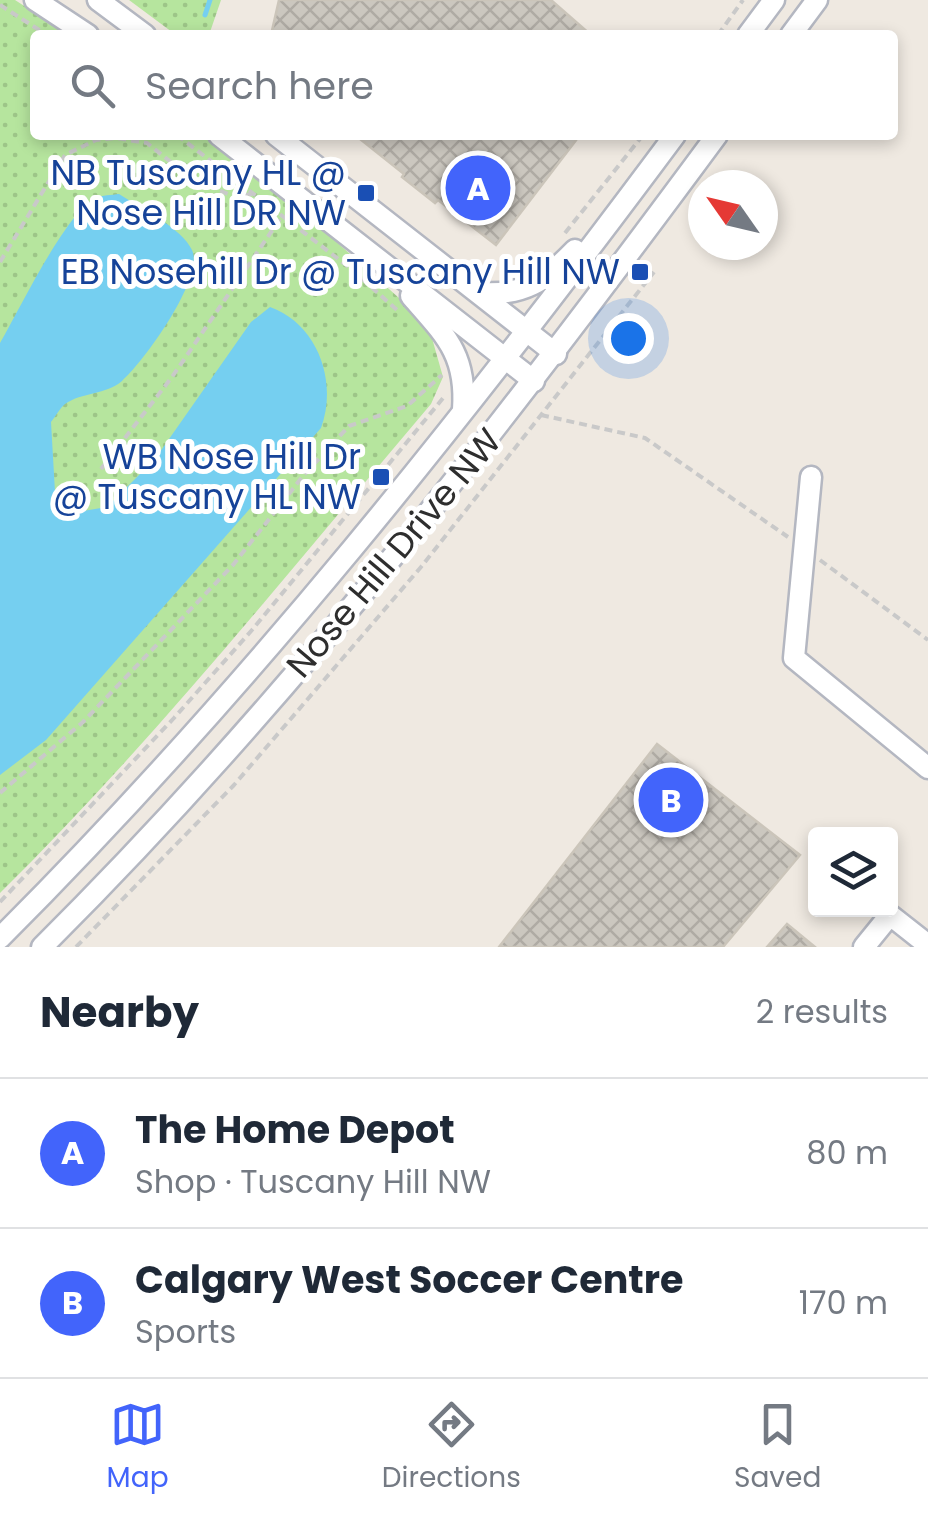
<!DOCTYPE html>
<html lang="en">
<head>
<meta charset="utf-8">
<style>
	:root { --surface:#fff; --page:#f2f2f3; --text:#1f2937; --muted:#747a83; --line:#e0e1e3; --accent:#4264fb }
	body { margin:0; font-family:Poppins,sans-serif; background:var(--page); color:var(--text) }
	.controls { position:absolute; right:30px; bottom:30px; display:grid; overflow:hidden; border-radius:10px; box-shadow:0 5px 15px #0003 }
	.controls button { width:90px; height:90px; display:grid; place-items:center; padding:0; border:0; border-bottom:2px solid var(--line); background:var(--surface); color:var(--text); font:50px sans-serif }
	.compass { position:absolute; left:688px; top:170px; width:90px; height:90px; border-radius:50%; background:var(--surface); box-shadow:0 5px 15px #0003; rotate:304deg }
	.you { position:absolute; left:628px; top:338px; width:35px; height:35px; margin:-25px; border:8px solid #fff; border-radius:50%; background:#1a73e8; box-shadow:0 0 0 15px #1a73e833 }
	.badge { display:grid; place-items:center; width:65px; height:65px; border-radius:50%; background:var(--accent); color:#fff; font-size:32px; font-weight:700 }
	.pin { position:absolute; translate:-50% -50%; border:5px solid #fff; box-shadow:0 2px 10px #0006 }
	.list { margin:0; padding:0; list-style:none }
	h2 { display:flex; justify-content:space-between; align-items:center; height:130px; margin:0; padding:0 40px; font-size:42px }
	h2 small { font-size:32px; font-weight:400; color:var(--muted) }
	.list li { display:grid; grid-template-columns:65px 1fr auto; gap:30px; align-items:center; box-sizing:border-box; height:150px; padding:0 40px; border-top:2px solid var(--line) }
	.list b { display:block; font-size:38px; white-space:nowrap }
	.list p { margin:0; font-size:32px; white-space:nowrap; color:var(--muted) }
	.list em { font-size:32px; font-style:normal; color:var(--muted) }
	.icon { flex:none; width:55px; height:55px; fill:none; stroke:currentColor; stroke-width:2; stroke-linecap:round; stroke-linejoin:round }
	.map { position:relative; flex:none; width:928px; height:947px; overflow:hidden }
	.search { position:absolute; background:var(--surface); box-shadow:0 5px 15px #0003; left:30px; right:30px; top:30px; height:110px; display:flex; align-items:center; gap:25px; box-sizing:border-box; padding:0 35px; border-radius:10px; color:var(--muted); font-size:38px }
	.sheet { height:430px; background:var(--surface) }
	nav { display:flex; justify-content:space-around; align-items:center; box-sizing:border-box; height:140px; border-top:2px solid var(--line); background:var(--surface); font-size:28px; color:var(--muted) }
	nav a { display:grid; justify-items:center; gap:5px }
	nav .on { color:var(--accent) }
	.map>svg:first-child { display:block }
	.park { fill:url(#park-dots) }
	.water { fill:#75cff0 }
	.lines { fill:none; stroke-linecap:round; stroke-linejoin:round }
	.stream { stroke:#75cff0; stroke-width:5 }
	.building { fill:url(#building-cross-hatch); stroke:#cbc5ba; stroke-width:2.5 }
	.minor-casing { stroke:#b4b7c1; stroke-width:25 }
	.path { stroke:#c9c9c9; stroke-width:4; stroke-dasharray:8 5; stroke-linecap:butt }
	.minor { stroke:#fff; stroke-width:20 }
	.transit-dot { fill:#1a4fb4; stroke:#fff; stroke-width:4 }
	.labels { text-anchor:middle; stroke-width:10; stroke-linejoin:round; paint-order:stroke }
	.transit-label { font-size:35px; fill:#164399; stroke:#fff; text-anchor:end }
	.street-label { font-size:35px; fill:#2e2e2e; stroke:#fff }
</style>
</head>
<body>
<div class="map">
<svg width="928" height="947" viewBox="0 0 928 947">
	<defs>
		<pattern id="park-dots" width="8" height="8" patternUnits="userSpaceOnUse" patternTransform="scale(2.5)"><rect width="8" height="8" fill="#b6e59e"/><path d="M2 2h.1M6 6h.1" fill="none" stroke="#9dc588" stroke-width="1.8" stroke-linecap="round"/></pattern>
		<pattern id="building-cross-hatch" width="8" height="8" patternUnits="userSpaceOnUse" patternTransform="scale(2.5)"><rect width="8" height="8" fill="#cbc7bf"/><path d="M0 0l8 8M0 8l8-8" fill="none" stroke="#afaba4"/></pattern>
	</defs>
	<rect width="100%" height="100%" fill="#efe9e1"/>
	<g class="park">
		<path d="M 0,0 L 15,0 L 69,35 L 35,35 L 35,135 L 202,135 L 321,228 L 428,324 L 443,377 L 431,404 C 290,570 155,740 0,893 Z"/>
		<polygon points="129,0 221,0 209,35 176,35"/>
	</g>
	<path class="water" d="M 119,194 C 139,207 182,228 192,250 C 205,277 144,362 122,381 C 106,395 82,392 65,404 C 60,408 55,417 51,422 L 55,492 L 66,505 L 83,511 L 107,507 L 155,459 L 251,322 L 270,307 C 318,324 338,382 321,428 L 46,740 L 0,775 L 0,343 C 19,311 65,213 96,198 C 102,195 112,195 119,194 Z"/>
	<g class="lines">
		<polyline class="stream" points="205,15 210,0"/>
	</g>
	<g class="building">
		<polygon points="279,0 551,0 591,35 271,35"/>
		<polygon points="355,135 580,135 496,245 438,200 435,203 402,177 404,174"/>
		<polygon points="657,744 800,855 723,947 499,947"/>
		<polygon points="787,924 815,947 767,947"/>
	</g>
	<g class="lines">
		<defs>
			<g id="minor">
				<polyline points="35,0 88,35"/>
				<polyline points="98,0 145,35"/>
				<polyline points="748,35 774,0"/>
				<polyline points="791,35 817,0"/>
				<polyline points="219,135 534,381"/>
				<polyline points="276,135 556,354"/>
				<path d="M 479,293 C 524,296 544,282 575,250"/>
				<path d="M 411,296 C 446,336 467,355 463,410"/>
				<polyline points="811,477 794,658 928,768"/>
				<path d="M 0,938 C 248,690 466,416 675,135"/>
				<path d="M 42,947 C 293,698 508,418 717,135"/>
				<polyline points="864,947 890,915 928,945"/>
			</g>
		</defs>
		<use href="#minor" class="minor-casing"/>
		<g class="path">
			<polyline points="0,5 47,35"/>
			<polyline points="718,35 743,0"/>
			<polyline points="177,135 350,268 397,310"/>
			<polyline points="565,233 643,135"/>
			<polyline points="0,262 65,155 96,140 116,138 147,143 186,174 216,189 235,197 252,194"/>
			<polyline points="541,415 645,438 788,537"/>
			<polyline points="101,469 172,377 282,216"/>
			<polyline points="820,560 928,640"/>
			<polyline points="0,793 83,722 233,565 303,476 349,426 407,406 442,375"/>
			<polyline points="0,902 174,718 252,630 444,397"/>
			<polyline points="76,947 234,785 421,567 654,272"/>
		</g>
		<use href="#minor" class="minor"/>
	</g>
	<g class="transit-dot">
		<rect x="356" y="183" width="20" height="20" rx="5"/>
		<rect x="630" y="262" width="20" height="20" rx="5"/>
		<rect x="371" y="467" width="20" height="20" rx="5"/>
	</g>
	<g class="labels">
		<g class="transit-label">
			<text x="346" y="185">NB Tuscany HL @<tspan x="346" dy="40">Nose Hill DR NW</tspan></text>
			<text x="620" y="284">EB Nosehill Dr @ Tuscany Hill NW</text>
			<text x="361" y="469">WB Nose Hill Dr<tspan x="361" dy="40">@ Tuscany HL NW</tspan></text>
		</g>
		<g class="street-label">
			<text transform="translate(394 553) rotate(-50)" y="12">Nose Hill Drive NW</text>
		</g>
	</g>
</svg>
<div class="controls">
<button><svg class="icon" aria-label="layers" viewBox="0 0 24 24"><path d="M12 4l9 5-9 5-9-5zM3 14l9 5 9-5"/></svg></button>
</div>
<svg class="compass" viewBox="-18 -18 36 36"><path d="M0-13l5 13h-10z" fill="#e53935"/><path d="M0 13l5-13h-10z" fill="#747a83"/></svg>
<div class="you"></div>
<div class="pin badge" style="left:478px;top:188px">A</div>
<div class="pin badge" style="left:671px;top:800px">B</div>
<div class="search"><svg class="icon" aria-label="search" viewBox="0 0 24 24"><circle cx="10" cy="10" r="6"/><path d="M15 15l6 6"/></svg>Search here</div>
</div>
<section class="sheet">
<h2>Nearby<small>2 results</small></h2>
<ul class="list">
<li><span class="badge">A</span><div><b>The Home Depot</b><p>Shop · Tuscany Hill NW</p></div><em>80 m</em></li>
<li><span class="badge">B</span><div><b>Calgary West Soccer Centre</b><p>Sports</p></div><em>170 m</em></li>
</ul>
</section>
<nav>
<a class="on"><svg class="icon" aria-label="map" viewBox="0 0 24 24"><path d="M3 6l6-2 6 2 6-2v14l-6 2-6-2-6 2zM9 4v14M15 6v14"/></svg>Map</a>
<a><svg class="icon" aria-label="directions" viewBox="0 0 24 24"><path d="M12 3l9 9-9 9-9-9zM9 14v-3h6M13 9l2 2-2 2"/></svg>Directions</a>
<a><svg class="icon" aria-label="saved" viewBox="0 0 24 24"><path d="M7 4h10v16l-5-4-5 4z"/></svg>Saved</a>
</nav>
</body>
</html>
